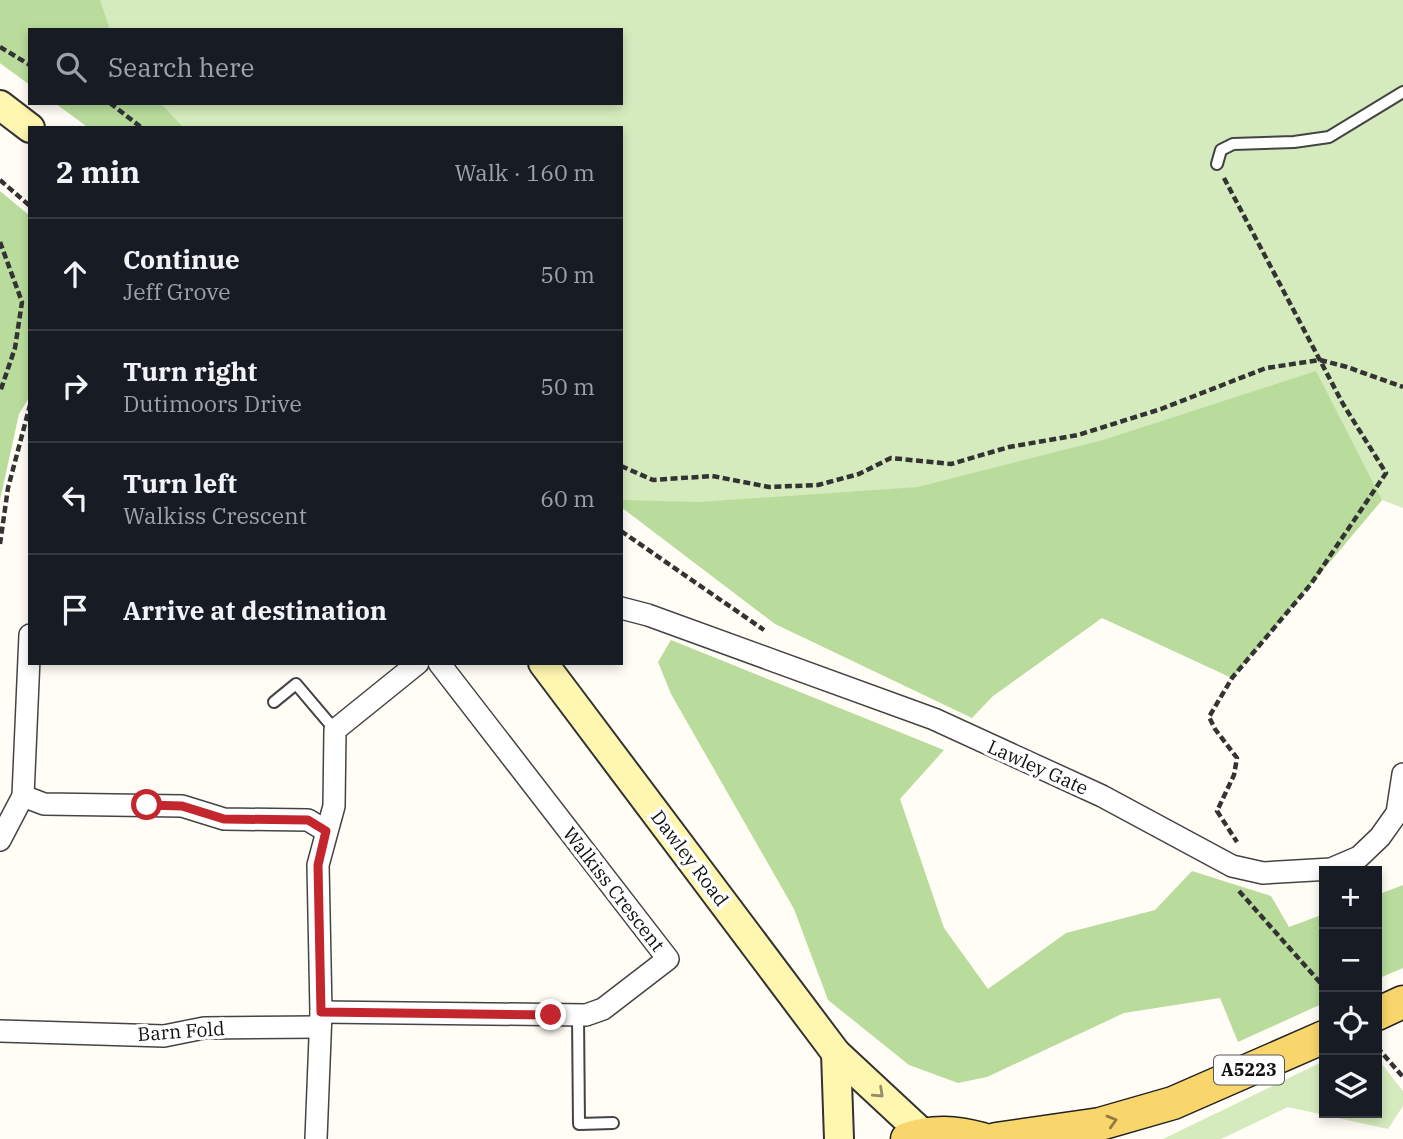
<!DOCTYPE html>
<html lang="en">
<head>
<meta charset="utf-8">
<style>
	:root { --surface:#171b24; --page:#242831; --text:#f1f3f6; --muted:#9ea1a6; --line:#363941 }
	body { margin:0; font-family:"IBM Plex Serif",serif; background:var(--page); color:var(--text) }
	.controls { position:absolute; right:21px; bottom:21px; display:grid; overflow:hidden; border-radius:0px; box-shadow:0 4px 10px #0003 }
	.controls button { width:63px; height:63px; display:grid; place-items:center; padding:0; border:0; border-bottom:2px solid var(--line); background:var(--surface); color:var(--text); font:35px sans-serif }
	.stop { position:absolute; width:21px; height:21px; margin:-16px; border:5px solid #c4262e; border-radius:50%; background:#fff }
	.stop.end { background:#c4262e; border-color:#fff; box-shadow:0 2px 7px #0008 }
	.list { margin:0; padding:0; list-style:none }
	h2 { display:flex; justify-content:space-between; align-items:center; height:91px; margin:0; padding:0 28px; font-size:30px }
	h2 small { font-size:23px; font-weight:400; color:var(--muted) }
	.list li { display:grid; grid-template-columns:46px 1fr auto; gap:21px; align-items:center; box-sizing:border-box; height:112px; padding:0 28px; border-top:2px solid var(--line) }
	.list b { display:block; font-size:26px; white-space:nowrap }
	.list p { margin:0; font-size:23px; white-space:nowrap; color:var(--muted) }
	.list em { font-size:23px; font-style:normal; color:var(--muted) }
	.icon { flex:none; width:38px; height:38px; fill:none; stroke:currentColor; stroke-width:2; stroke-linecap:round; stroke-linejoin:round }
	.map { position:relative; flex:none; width:1403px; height:1139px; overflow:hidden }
	.search { position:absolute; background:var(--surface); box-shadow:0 4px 10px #0003; left:28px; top:28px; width:595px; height:77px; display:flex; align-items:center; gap:18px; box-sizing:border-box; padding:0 24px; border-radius:0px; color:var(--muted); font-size:26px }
	.panel { position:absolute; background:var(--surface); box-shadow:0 4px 10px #0003; left:28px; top:126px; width:595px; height:539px; border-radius:0px }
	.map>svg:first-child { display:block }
	.green { fill:#d5ebbd }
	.forest { fill:#b9dc9c }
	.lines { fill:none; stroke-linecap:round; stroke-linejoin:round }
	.lane-casing { stroke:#444; stroke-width:14 }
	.street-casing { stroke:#444; stroke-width:24 }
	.secondary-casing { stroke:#333; stroke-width:32 }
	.primary-casing { stroke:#222; stroke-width:35 }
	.path { stroke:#333; stroke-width:4.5; stroke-dasharray:7 3.5; stroke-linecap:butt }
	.lane { stroke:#fff; stroke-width:10 }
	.street { stroke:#fff; stroke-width:21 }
	.secondary { stroke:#fff6b0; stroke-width:28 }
	.primary { stroke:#f9d66b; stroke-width:32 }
	.oneway { stroke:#948f68 }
	.oneway2 { stroke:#917d42 }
	.route { stroke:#c4262e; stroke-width:9 }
	.labels { text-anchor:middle; stroke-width:7; stroke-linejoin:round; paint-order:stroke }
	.shield { fill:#fff; stroke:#585858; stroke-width:2 }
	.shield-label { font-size:18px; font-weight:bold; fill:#111 }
	.street-label { font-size:19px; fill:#111; stroke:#fff }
</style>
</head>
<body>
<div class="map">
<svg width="1403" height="1139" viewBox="0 0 1403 1139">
	<rect width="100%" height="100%" fill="#fffdf5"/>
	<g class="green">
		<polygon points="0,0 1403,0 1403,508 1382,500 1232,678 1102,617 993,696 621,506 621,128 89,128 55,103 621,103 621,30 30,30 30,85 0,63"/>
		<polygon points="1377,1058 1403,1091 1403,1106 1388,1129 1288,1107 1221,1139 1163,1139 1324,1061 1324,1113 1377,1113"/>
	</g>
	<g class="forest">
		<polygon points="0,0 100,0 110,30 30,30 30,85 0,63"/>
		<polygon points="55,103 160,103 184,128 89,128"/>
		<polygon points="0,191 30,216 30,396 19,414 0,500"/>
		<polygon points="1316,371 1382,500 1232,678 1102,618 993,696 972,718 775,624 621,507 621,500 699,502 918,487 1103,440"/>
		<polygon points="671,640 944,750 900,799 944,928 988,989 1066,933 1155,910 1192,871 1271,896 1289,927 1324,914 1324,1003 1238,1042 1220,998 1124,1013 987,1077 958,1083 909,1065 828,1000 794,909 671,694 658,662"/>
		<polygon points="1403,885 1403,968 1377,979 1377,895"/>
	</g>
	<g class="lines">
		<defs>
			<g id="lane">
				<polyline points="1217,164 1221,150 1233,144 1294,142 1329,137 1403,92"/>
				<polyline points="274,702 296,684 335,730"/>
				<polyline points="578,1015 579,1124 613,1123"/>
			</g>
			<g id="street">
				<polyline points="621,608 648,615 934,719 1102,796 1232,866 1263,873 1331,869 1359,857 1380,837 1397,813 1403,774"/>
				<polyline points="23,796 44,804 182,806 224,819 308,820 326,831"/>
				<polyline points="0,840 23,796 30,635"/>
				<polyline points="321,1012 586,1015 603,1009 668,959 439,663"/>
				<polyline points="0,1031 164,1036 204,1028 320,1027"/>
				<polyline points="316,1139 321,1012 318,865 334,806 335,730 418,663"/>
			</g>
			<g id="secondary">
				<polyline points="0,105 30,128"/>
				<polyline points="543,663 836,1053 922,1133"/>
				<polyline points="836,1053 839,1139"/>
			</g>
			<g id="primary">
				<polyline points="1377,1014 1403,1002"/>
				<path d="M 907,1139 C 933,1130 956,1132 982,1139"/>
				<polyline points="996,1139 1100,1124 1173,1103 1324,1037"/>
			</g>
		</defs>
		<use href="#lane" class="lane-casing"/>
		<use href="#street" class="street-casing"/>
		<use href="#secondary" class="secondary-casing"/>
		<use href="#primary" class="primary-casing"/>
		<g class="path">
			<polyline points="0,47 30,65"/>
			<polyline points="110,103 142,128"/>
			<polyline points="1224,178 1343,404 1386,473 1311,584 1232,678 1209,717 1215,729 1237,758 1234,775 1217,811 1237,842"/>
			<polyline points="0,180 30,206"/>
			<polyline points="0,242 22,302 15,348 0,392"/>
			<polyline points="621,466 653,480 712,476 769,487 818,485 859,474 891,458 951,464 1009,447 1078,435 1161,409 1266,368 1320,360 1347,367 1403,387"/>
			<polyline points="621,531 764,630"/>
			<polyline points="0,544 8,488 30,405"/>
			<polyline points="1239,891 1324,987"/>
			<polyline points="1377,1047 1403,1077"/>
		</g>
		<use href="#lane" class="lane"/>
		<use href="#street" class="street"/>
		<use href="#secondary" class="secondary"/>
		<use href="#primary" class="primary"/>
	</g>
	<defs><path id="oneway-chevron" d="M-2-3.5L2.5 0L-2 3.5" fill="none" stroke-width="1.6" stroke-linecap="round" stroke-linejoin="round" transform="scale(1.75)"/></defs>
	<use class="oneway" href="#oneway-chevron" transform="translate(879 1093) rotate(43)"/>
	<use class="oneway2" href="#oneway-chevron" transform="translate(1112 1121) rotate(-16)"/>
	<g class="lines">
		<polyline class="route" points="147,805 182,806 224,819 308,820 326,831 318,865 321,1012 551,1015"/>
	</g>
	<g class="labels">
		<rect class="shield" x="1214" y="1055.5" width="70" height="29" rx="5"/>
		<g class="shield-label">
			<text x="1249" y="1076">A5223</text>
		</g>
		<g class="street-label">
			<text transform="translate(1038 767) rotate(24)" y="7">Lawley Gate</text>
			<text transform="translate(690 858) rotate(53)" y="7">Dawley Road</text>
			<text transform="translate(614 889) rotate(52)" y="7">Walkiss Crescent</text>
			<text transform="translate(181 1031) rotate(-4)" y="7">Barn Fold</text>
		</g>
	</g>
</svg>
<div class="controls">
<button>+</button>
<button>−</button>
<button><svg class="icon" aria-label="locate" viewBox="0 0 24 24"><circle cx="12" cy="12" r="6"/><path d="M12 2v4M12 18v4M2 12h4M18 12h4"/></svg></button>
<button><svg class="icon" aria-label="layers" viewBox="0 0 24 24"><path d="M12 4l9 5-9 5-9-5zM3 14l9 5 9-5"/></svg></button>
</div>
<div class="stop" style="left:147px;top:805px"></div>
<div class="stop end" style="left:551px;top:1015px"></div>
<div class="search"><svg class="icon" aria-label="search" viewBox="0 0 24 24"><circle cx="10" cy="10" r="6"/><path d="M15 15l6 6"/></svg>Search here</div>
<section class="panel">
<h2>2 min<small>Walk · 160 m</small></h2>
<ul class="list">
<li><svg class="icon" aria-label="ahead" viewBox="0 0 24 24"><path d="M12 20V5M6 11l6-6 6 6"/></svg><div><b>Continue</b><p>Jeff Grove</p></div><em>50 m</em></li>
<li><svg class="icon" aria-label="right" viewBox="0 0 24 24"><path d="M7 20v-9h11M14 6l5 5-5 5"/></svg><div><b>Turn right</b><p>Dutimoors Drive</p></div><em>50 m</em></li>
<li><svg class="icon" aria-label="left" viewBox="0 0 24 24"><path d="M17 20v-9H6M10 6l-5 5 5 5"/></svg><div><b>Turn left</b><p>Walkiss Crescent</p></div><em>60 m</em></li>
<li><svg class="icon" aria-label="arrive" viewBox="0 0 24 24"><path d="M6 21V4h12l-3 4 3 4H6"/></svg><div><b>Arrive at destination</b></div></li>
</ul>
</section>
</div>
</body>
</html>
